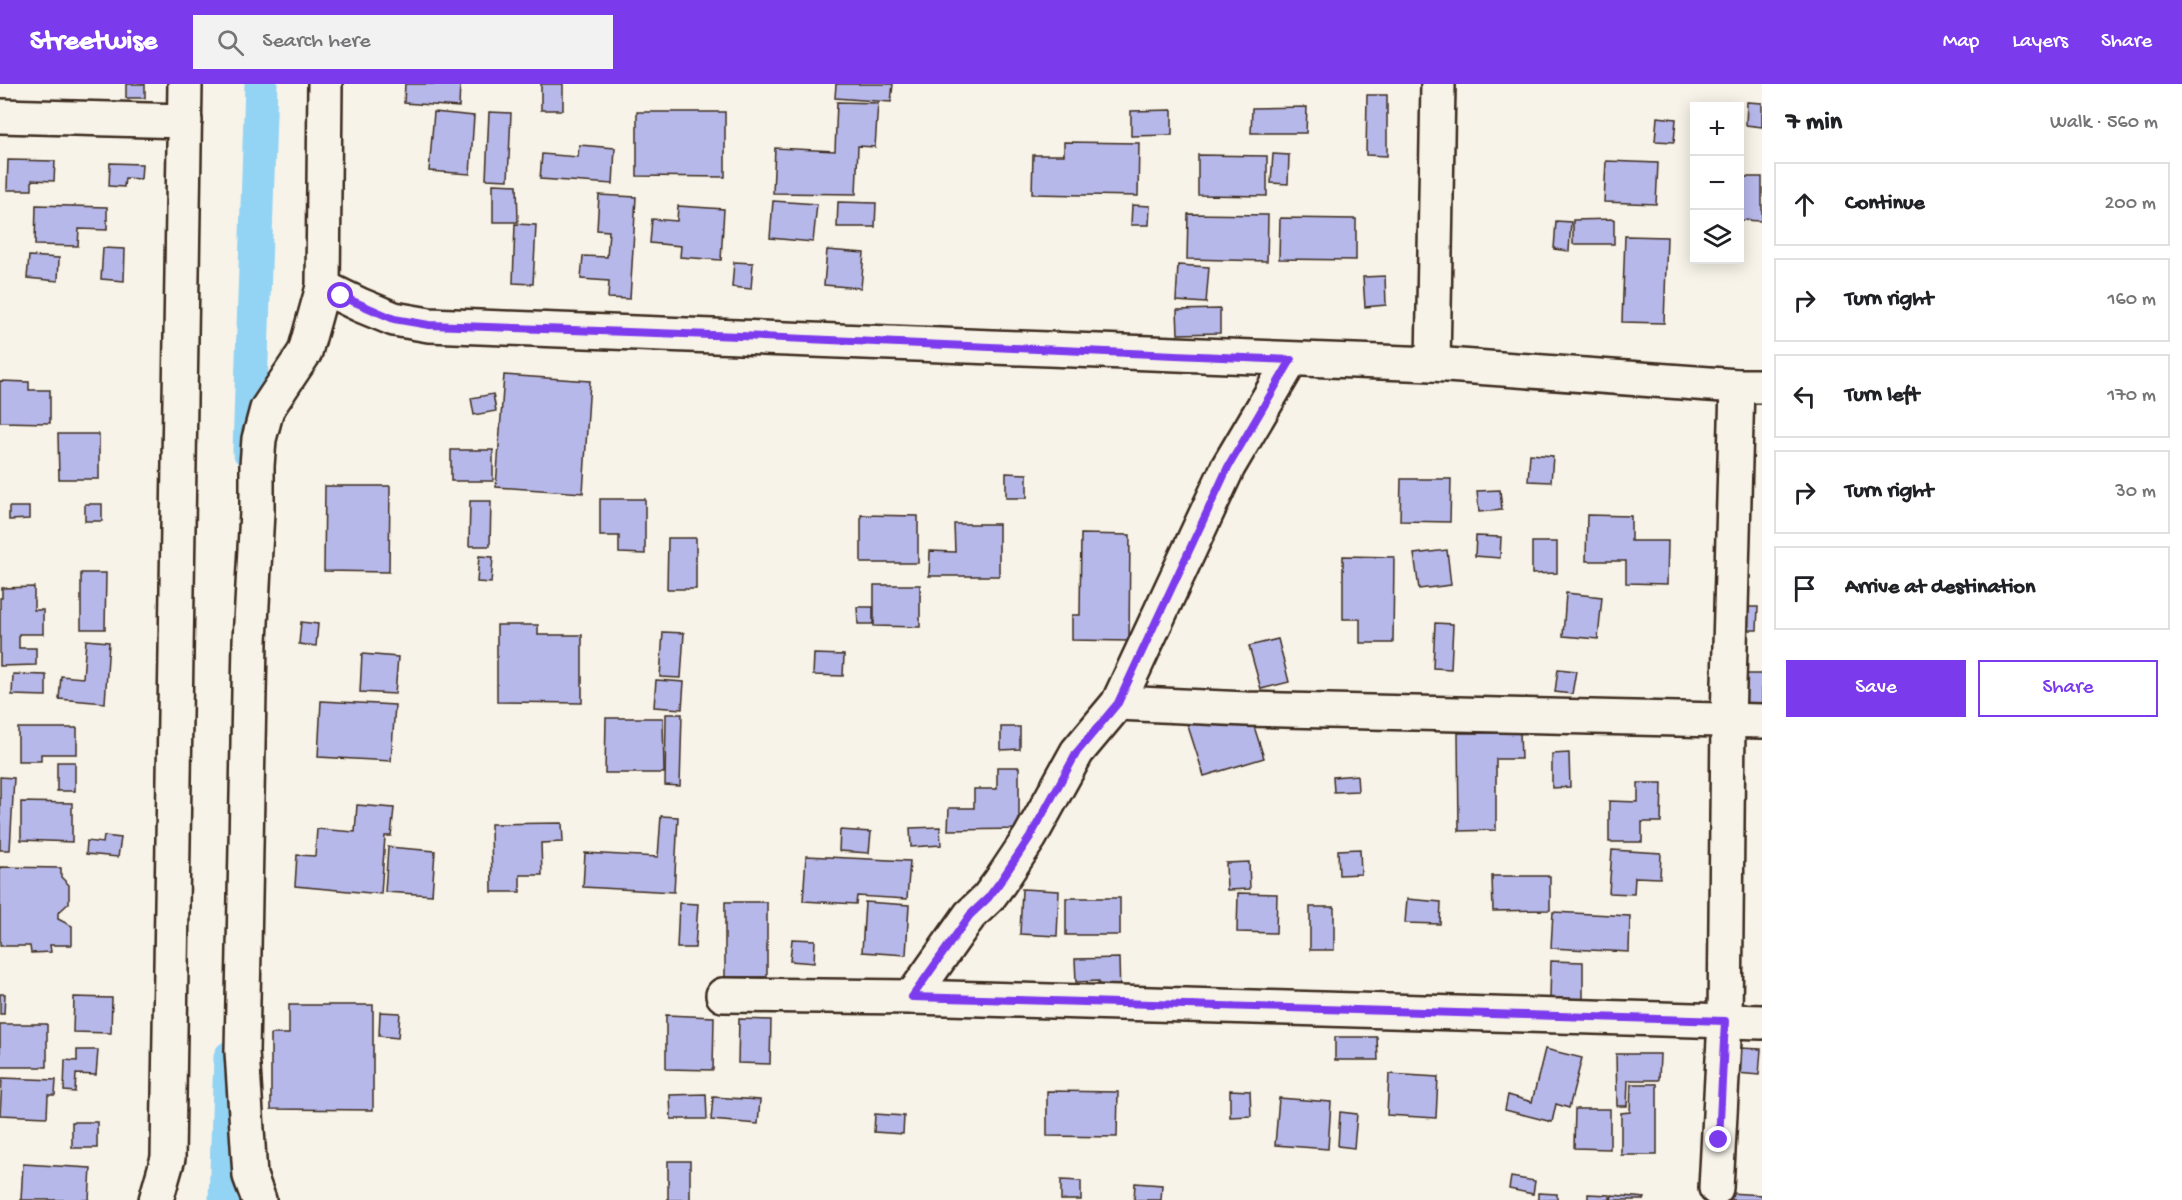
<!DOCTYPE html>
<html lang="en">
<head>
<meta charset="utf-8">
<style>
	:root { --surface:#fff; --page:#f2f2f2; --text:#202124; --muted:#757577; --line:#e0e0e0; --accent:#7c3aed }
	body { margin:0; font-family:"Gochi Hand",sans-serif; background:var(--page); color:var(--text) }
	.controls { position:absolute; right:18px; top:18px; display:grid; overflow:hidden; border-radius:0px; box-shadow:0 3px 15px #0003 }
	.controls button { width:54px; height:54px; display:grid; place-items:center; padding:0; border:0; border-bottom:2px solid var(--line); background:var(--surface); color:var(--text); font:30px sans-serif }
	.stop { position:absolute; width:18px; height:18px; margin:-14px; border:4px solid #7c3aed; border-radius:50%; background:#fff }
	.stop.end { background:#7c3aed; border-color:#fff; box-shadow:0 2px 6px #0008 }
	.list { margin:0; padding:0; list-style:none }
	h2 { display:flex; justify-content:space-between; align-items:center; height:78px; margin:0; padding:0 24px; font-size:26px }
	h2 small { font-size:20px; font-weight:400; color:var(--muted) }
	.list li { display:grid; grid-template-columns:39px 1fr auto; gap:18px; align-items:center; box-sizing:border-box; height:84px; margin:0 12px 12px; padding:0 12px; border:2px solid var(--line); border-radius:0px }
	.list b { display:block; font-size:22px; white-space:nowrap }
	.list em { font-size:20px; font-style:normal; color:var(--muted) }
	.actions { display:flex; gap:12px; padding:18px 24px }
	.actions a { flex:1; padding:14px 0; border:2px solid var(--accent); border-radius:0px; text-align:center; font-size:21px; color:var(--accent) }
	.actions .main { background:var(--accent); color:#fff }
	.icon { flex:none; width:33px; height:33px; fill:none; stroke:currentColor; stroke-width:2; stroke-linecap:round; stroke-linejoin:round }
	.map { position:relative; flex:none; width:1762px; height:1116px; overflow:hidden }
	header { display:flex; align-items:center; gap:36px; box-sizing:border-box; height:84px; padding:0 30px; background:var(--accent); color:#fff }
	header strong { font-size:28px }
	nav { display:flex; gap:33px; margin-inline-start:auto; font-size:21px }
	.search { width:420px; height:54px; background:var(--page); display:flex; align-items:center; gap:15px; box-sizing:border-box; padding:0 21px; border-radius:0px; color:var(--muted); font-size:22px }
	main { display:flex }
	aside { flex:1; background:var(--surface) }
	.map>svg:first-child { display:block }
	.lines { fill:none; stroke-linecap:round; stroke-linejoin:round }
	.canal { stroke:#93d3f4; stroke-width:33 }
	.building { fill:#b7b8ea; stroke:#3b2a1e; stroke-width:1.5 }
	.minor-casing { stroke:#3b2a1e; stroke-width:38 }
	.minor { stroke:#f7f3e8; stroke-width:33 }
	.route { stroke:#7c3aed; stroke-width:8 }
</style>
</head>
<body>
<header>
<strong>Streetwise</strong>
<div class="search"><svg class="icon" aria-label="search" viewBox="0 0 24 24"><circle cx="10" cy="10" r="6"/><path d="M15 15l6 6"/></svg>Search here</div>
<nav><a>Map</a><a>Layers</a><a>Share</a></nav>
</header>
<main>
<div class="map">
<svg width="1762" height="1116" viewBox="0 0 1762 1116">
	<rect width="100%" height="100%" fill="#f7f3e8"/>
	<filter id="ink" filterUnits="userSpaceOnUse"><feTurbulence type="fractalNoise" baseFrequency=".0167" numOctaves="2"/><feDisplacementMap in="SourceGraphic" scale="12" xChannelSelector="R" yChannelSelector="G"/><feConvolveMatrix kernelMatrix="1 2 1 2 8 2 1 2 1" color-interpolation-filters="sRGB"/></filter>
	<g filter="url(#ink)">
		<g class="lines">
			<g class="canal">
				<polyline points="249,367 261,0"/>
				<polyline points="225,1116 230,973"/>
			</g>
		</g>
		<g class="building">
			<rect x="126" y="0" width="19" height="14"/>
			<polygon points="405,0 460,0 459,23 404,19"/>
			<rect x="541" y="0" width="22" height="26"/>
			<polygon points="836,0 893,0 891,18 835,14"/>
			<polygon points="1367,11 1387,11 1387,72 1366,71"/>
			<polygon points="837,18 878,19 875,63 858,62 856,110 773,109 775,64 835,67"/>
			<polygon points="1747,18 1762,19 1762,43 1746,41"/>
			<polygon points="1307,23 1306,49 1251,49 1252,24"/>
			<polygon points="1172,26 1172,51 1131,52 1131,27"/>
			<polygon points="434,28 474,32 470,90 429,87"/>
			<polygon points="489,28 511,29 508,96 486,95"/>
			<polygon points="637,28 725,28 725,93 637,92"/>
			<polygon points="1657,33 1676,35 1674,58 1655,57"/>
			<polygon points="1064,58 1139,59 1138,112 1032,110 1033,71 1064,71"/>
			<polygon points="579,61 615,64 613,100 540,95 542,70 578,73"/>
			<polygon points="1273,70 1289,71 1288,100 1271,99"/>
			<polygon points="1198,71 1267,72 1267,112 1198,111"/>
			<polygon points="8,76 55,77 54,97 32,96 32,106 7,106"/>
			<polygon points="1606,77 1658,79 1656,120 1604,118"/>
			<polygon points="110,79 142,80 141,95 125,94 124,103 109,102"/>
			<polygon points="1740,93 1762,93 1762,137 1740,136"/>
			<polygon points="493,100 517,101 518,138 493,138"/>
			<polygon points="599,111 636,113 630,215 608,214 609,197 581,195 583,172 607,173 609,147 597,146"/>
			<polygon points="773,117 817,120 813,158 770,154"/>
			<polygon points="838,118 876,119 875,143 837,143"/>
			<polygon points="36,121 107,123 107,146 79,145 78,162 35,161"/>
			<polygon points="1132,121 1150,122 1149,141 1131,141"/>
			<polygon points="678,122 724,125 721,176 680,173 681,162 650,159 652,135 677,137"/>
			<polygon points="1188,130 1268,131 1267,177 1187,175"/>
			<polygon points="1280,134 1356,135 1356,176 1279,175"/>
			<polygon points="1614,135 1614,160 1573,160 1573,136"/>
			<polygon points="1556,137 1571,138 1569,167 1554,165"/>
			<polygon points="515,140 536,141 533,200 513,199"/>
			<polygon points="1625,152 1667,153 1664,239 1622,238"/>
			<polygon points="103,164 125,165 124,197 101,195"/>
			<polygon points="827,166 864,169 861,204 824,201"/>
			<polygon points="29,172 59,174 58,197 27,194"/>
			<polygon points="734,178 753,179 751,205 732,203"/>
			<polygon points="1178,181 1209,183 1206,219 1176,217"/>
			<polygon points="1385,192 1386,221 1365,223 1363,193"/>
			<polygon points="1220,225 1220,249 1178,250 1177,226"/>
			<polygon points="504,291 590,297 583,409 496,403"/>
			<polygon points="0,297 29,298 29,306 50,306 50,339 0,338"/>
			<polygon points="493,310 496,327 474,331 471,314"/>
			<polygon points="58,350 99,350 99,395 59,395"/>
			<rect x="451" y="366" width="42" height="31"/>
			<polygon points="1530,370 1553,372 1551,398 1528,397"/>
			<polygon points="1006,389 1027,390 1027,414 1006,414"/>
			<polygon points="1401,395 1451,395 1450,438 1400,437"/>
			<polygon points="325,402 390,402 389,488 324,487"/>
			<polygon points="1500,406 1502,426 1479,428 1477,407"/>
			<polygon points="600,415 645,415 645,470 619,469 619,452 600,452"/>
			<polygon points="470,417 491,417 490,462 469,462"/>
			<rect x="85" y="420" width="17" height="17"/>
			<polygon points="9,423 29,423 29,435 9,436"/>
			<polygon points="861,431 918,432 918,479 861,479"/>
			<polygon points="1587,431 1631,432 1631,457 1668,457 1667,500 1626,499 1626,477 1586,477"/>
			<polygon points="954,440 999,440 999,492 929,492 930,467 955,468"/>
			<polygon points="1081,450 1130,451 1129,557 1072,556 1072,531 1080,531"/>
			<polygon points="1476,452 1501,453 1500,474 1475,472"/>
			<polygon points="668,454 696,454 696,505 667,505"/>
			<polygon points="1532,458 1557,458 1557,489 1532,490"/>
			<polygon points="1447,466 1451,501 1419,505 1414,470"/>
			<polygon points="479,472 493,473 491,499 477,498"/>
			<polygon points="1343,472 1394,473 1393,559 1360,559 1360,535 1343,535"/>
			<polygon points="81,489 106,489 105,545 81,545"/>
			<polygon points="874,501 920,501 920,543 874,542"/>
			<polygon points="34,503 34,526 43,526 43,550 19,550 19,564 36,564 36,581 0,582 0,514 2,514 2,504"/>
			<polygon points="1566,509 1602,513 1598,555 1563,552"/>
			<polygon points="857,523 873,523 873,540 858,540"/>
			<polygon points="1735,523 1758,523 1757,546 1735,546"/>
			<polygon points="301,538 318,540 316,562 299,560"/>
			<polygon points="1435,539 1453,540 1451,585 1433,584"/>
			<polygon points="497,541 538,541 538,551 582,551 582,619 497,618"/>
			<polygon points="663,548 684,549 681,594 660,593"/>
			<polygon points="1278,555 1289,598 1261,605 1249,562"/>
			<polygon points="86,556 109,558 105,619 59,615 61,592 83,594"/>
			<polygon points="362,570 398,573 395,610 360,608"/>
			<polygon points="814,570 844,571 843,592 813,591"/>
			<polygon points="1558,585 1576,587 1572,610 1555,608"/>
			<polygon points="13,590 46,591 46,612 12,611"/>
			<rect x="1741" y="590" width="21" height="35"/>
			<polygon points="656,596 684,598 682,625 654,623"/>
			<polygon points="321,617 395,621 391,677 318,673"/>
			<polygon points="1246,617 1264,674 1204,692 1186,636"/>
			<polygon points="666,630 682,630 680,702 665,701"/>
			<polygon points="606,634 663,634 664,689 605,689"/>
			<polygon points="1001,643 1020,643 1020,665 1001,666"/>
			<polygon points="18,644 77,644 77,670 41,670 41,677 18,677"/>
			<polygon points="1458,649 1520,649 1521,675 1496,675 1496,746 1459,747"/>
			<polygon points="1569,669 1570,703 1552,704 1552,670"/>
			<rect x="57" y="678" width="18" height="29"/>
			<polygon points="997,683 1019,683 1019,745 948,746 949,724 974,724 974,705 997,705"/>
			<polygon points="1357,691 1358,707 1334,708 1333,693"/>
			<polygon points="0,693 14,694 10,766 0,766"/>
			<polygon points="1638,699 1662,699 1661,738 1642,738 1642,758 1609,758 1609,717 1638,718"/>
			<polygon points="21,718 72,719 72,758 21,756"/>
			<polygon points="357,721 394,724 391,752 385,752 381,810 295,802 297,771 315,772 317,745 355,748"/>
			<polygon points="661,732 678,733 674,808 583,803 585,769 658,773"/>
			<polygon points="562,739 563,758 541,759 542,791 520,791 520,808 492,808 491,740"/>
			<polygon points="940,743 941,761 911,763 910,744"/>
			<polygon points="840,746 871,748 869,769 839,767"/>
			<polygon points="104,752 121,754 118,773 86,770 87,757 103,759"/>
			<polygon points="388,763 435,767 432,811 385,808"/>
			<polygon points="1360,765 1361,790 1339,791 1338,766"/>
			<polygon points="1612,766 1661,769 1660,794 1635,793 1634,810 1609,809"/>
			<polygon points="806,772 910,777 907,815 857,812 856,820 803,817"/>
			<polygon points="1249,778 1250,805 1227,806 1226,779"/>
			<polygon points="0,783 61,784 61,793 69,801 69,819 58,829 58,835 72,842 72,861 50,861 51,868 31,869 30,862 0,862"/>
			<polygon points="1492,792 1550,792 1550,826 1493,827"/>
			<polygon points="1022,805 1059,807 1057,852 1020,850"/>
			<polygon points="1238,809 1277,810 1276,849 1237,848"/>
			<rect x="1066" y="814" width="54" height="37"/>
			<polygon points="1407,815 1441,818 1440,840 1405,839"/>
			<rect x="725" y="818" width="42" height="75"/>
			<polygon points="865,818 909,821 906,871 862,868"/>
			<polygon points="679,819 698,820 695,864 677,864"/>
			<rect x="1310" y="823" width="24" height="43"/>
			<polygon points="1553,828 1630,832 1629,868 1551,864"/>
			<polygon points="792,855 815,856 814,879 790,877"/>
			<polygon points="1119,874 1120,913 1099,913 1099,897 1076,898 1075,875"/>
			<polygon points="1551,877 1583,878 1583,915 1550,914"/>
			<polygon points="0,910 5,910 4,930 0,930"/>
			<polygon points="74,913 112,914 111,949 73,948"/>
			<polygon points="289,921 373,921 373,1026 271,1025 271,950 289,950"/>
			<polygon points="380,928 400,929 398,954 379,952"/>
			<polygon points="666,931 714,933 713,986 666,985"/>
			<polygon points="739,935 771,936 770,980 738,979"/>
			<rect x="0" y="940" width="47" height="43"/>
			<polygon points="1335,953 1377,953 1378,976 1335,976"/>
			<polygon points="1739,964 1761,965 1759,991 1737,989"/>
			<polygon points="1545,965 1582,974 1569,1024 1556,1020 1552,1038 1505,1026 1508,1011 1532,1018"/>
			<polygon points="77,966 98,966 96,991 76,990 75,1008 64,1007 65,976 77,977"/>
			<polygon points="1616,970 1660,970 1659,996 1628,996 1627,1022 1617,1022"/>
			<polygon points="1389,990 1438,993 1436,1034 1387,1031"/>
			<polygon points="2,994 56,996 55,1011 48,1011 47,1033 0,1031"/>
			<polygon points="1631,1000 1657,1000 1657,1071 1621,1071 1621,1029 1630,1028"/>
			<polygon points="1230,1006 1250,1007 1251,1032 1230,1033"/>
			<polygon points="1047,1007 1118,1008 1117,1053 1047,1052"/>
			<polygon points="706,1010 707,1035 671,1035 670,1011"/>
			<polygon points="713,1013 760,1016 758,1040 711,1036"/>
			<polygon points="1279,1014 1331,1018 1328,1065 1275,1061"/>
			<polygon points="1575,1025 1610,1025 1610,1065 1574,1064"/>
			<polygon points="1340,1028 1357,1030 1354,1064 1338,1062"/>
			<polygon points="875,1030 904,1032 903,1050 874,1048"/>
			<rect x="72" y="1038" width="25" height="26"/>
			<rect x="668" y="1077" width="22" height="39"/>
			<polygon points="23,1080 91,1084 89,1116 21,1116"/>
			<polygon points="1511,1093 1535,1097 1533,1110 1509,1105"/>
			<polygon points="1061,1096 1081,1097 1081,1116 1061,1116"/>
			<polygon points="1135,1099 1162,1101 1161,1116 1134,1116"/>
			<polygon points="1538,1109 1557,1110 1557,1116 1538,1116"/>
			<polygon points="1729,1109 1762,1111 1762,1116 1729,1116"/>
			<polygon points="1588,1110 1610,1111 1610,1116 1588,1116"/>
			<polygon points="1612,1111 1645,1114 1644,1116 1611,1116"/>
		</g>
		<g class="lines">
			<defs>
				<g id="minor">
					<polyline points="0,32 185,37"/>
					<polyline points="323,203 360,221 394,235 429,241 1433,280 1737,302 1762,302"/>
					<polyline points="1433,280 1438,0"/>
					<polyline points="1118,619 1246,625 1762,637"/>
					<polyline points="723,911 912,913 1762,938"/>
					<polyline points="912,913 970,831 988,814 1000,798 1030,753 1077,668 1118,619 1228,383 1291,276"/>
					<polyline points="1716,1104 1725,937 1728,637 1737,302"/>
					<polyline points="156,1116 168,1074 185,0"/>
					<polyline points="259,1116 250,1092 242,968 250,557 257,428 257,382 259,355 267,325 305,268 323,203 325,0"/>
				</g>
			</defs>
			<use href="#minor" class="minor-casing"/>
			<use href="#minor" class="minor"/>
		</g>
	</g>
	<g class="lines" filter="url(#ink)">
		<polyline class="route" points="341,212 394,235 429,241 740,252 1291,276 1228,383 1118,619 1077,668 1030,753 1000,798 988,814 970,831 912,913 1725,937 1719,1056"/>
	</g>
</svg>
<div class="controls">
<button>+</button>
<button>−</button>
<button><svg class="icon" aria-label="layers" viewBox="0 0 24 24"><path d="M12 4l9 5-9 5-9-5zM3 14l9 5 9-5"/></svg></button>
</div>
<div class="stop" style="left:341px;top:212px"></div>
<div class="stop end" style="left:1719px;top:1056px"></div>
</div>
<aside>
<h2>7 min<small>Walk · 560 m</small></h2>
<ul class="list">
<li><svg class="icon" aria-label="ahead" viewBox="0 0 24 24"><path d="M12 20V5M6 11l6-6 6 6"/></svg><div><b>Continue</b></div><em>200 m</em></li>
<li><svg class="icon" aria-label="right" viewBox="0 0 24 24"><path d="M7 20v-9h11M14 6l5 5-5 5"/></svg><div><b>Turn right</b></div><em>160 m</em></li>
<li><svg class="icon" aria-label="left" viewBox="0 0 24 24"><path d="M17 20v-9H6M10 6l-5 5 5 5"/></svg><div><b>Turn left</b></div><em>170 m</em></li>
<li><svg class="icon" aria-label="right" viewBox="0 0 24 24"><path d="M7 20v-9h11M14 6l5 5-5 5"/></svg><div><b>Turn right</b></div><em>30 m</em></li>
<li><svg class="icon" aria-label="arrive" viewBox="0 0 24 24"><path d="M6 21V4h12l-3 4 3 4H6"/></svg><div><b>Arrive at destination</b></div></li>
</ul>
<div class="actions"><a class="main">Save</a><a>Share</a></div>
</aside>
</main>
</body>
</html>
